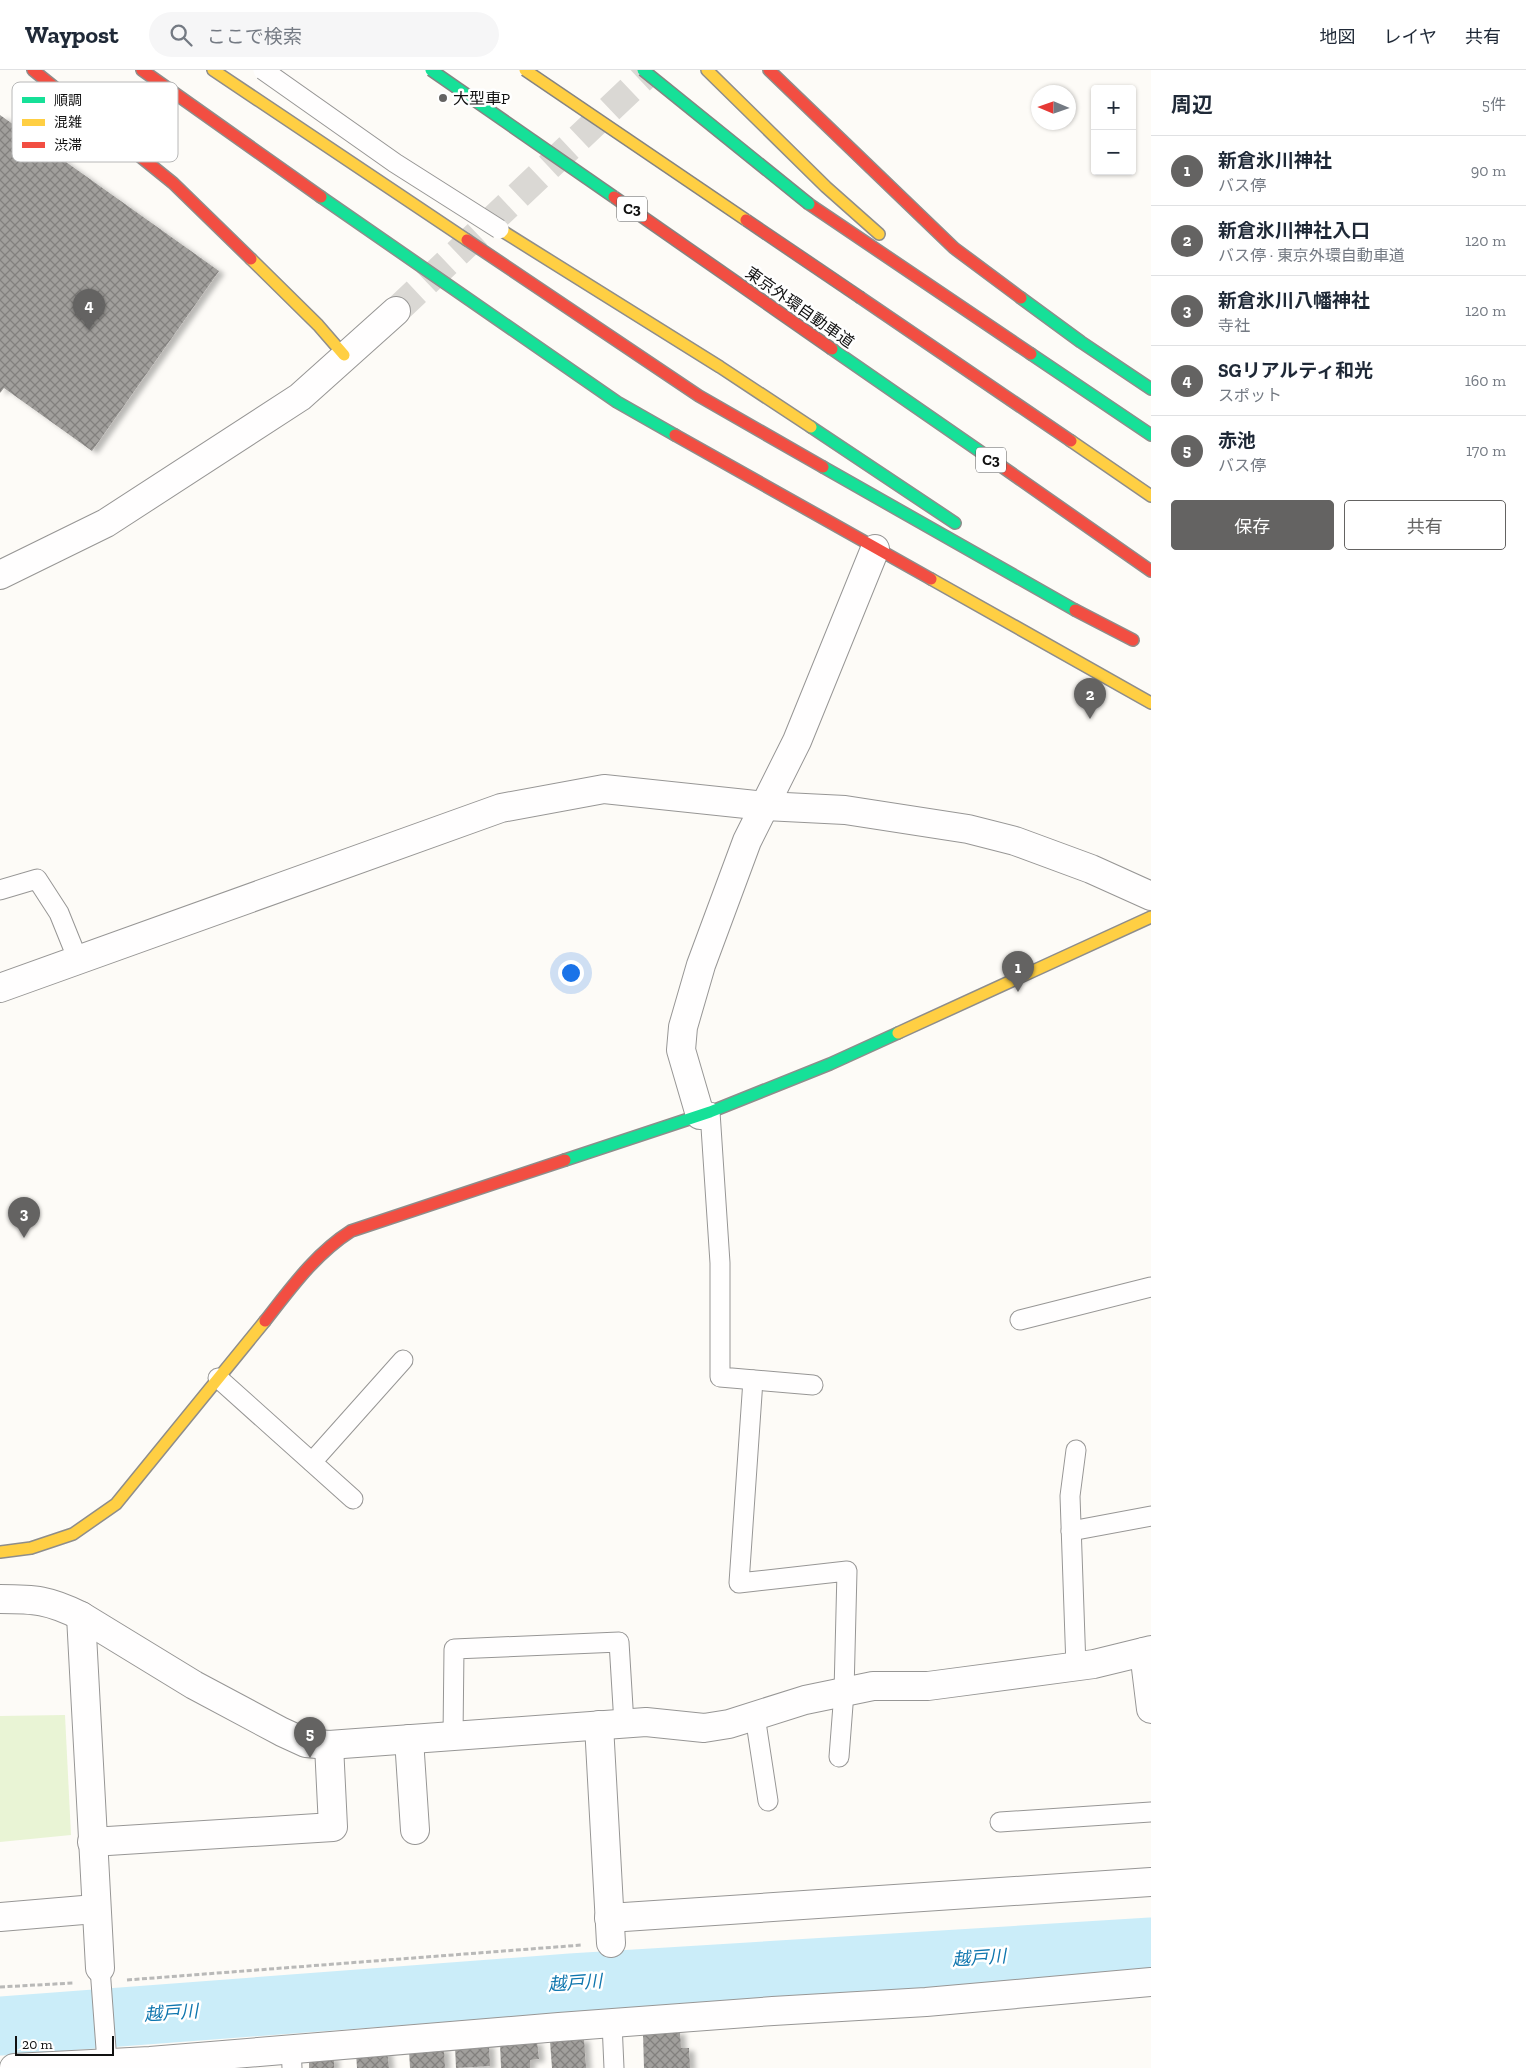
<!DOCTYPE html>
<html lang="ja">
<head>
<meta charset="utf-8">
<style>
	:root { --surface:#fff; --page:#f6f6f7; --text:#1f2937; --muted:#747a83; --line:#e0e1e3; --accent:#646362 }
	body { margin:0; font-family:"Zilla Slab","Noto Sans JP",serif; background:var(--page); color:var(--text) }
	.controls { position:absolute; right:15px; top:15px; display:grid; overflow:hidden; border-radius:5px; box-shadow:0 1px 4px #0004 }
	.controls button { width:45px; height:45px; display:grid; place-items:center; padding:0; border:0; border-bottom:1px solid var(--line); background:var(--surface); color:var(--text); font:25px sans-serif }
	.compass { position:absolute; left:1031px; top:15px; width:45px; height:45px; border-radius:50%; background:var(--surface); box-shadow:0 1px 4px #0004; rotate:272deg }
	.scale { position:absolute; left:15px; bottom:12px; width:99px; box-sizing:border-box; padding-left:5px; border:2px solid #111; border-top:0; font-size:14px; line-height:18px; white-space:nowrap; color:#111; -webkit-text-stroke:4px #fff; paint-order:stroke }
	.you { position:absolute; left:570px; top:902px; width:18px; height:18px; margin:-12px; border:4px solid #fff; border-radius:50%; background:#1a73e8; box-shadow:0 0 0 8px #1a73e833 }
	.badge { display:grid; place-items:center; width:32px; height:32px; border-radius:50%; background:var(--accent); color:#fff; font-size:16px; font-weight:700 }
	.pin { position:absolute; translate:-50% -41px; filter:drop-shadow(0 1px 2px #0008) }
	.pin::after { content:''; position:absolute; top:26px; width:18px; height:15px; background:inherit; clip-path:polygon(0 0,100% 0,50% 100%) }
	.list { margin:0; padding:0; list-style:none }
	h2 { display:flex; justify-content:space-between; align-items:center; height:65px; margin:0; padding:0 20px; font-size:21px }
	h2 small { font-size:16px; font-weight:400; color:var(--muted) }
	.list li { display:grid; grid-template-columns:32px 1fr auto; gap:15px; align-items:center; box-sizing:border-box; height:70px; padding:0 20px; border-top:1px solid var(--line) }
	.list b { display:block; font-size:19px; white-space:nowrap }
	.list p { margin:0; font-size:16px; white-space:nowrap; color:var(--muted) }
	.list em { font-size:16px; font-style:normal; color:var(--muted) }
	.actions { display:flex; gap:10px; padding:15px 20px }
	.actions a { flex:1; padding:11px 0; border:1px solid var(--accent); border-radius:5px; text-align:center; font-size:18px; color:var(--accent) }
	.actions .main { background:var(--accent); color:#fff }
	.icon { flex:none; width:28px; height:28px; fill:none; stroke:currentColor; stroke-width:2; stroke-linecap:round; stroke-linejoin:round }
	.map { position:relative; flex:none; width:1151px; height:1998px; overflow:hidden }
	header { display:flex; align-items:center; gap:30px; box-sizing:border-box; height:70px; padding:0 25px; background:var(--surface); border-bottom:1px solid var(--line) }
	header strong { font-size:24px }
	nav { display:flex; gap:28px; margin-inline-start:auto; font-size:18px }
	.search { width:350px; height:45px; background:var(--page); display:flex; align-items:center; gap:12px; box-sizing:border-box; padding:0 18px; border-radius:28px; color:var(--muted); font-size:19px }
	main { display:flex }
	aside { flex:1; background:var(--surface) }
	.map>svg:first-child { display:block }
	.park { fill:#e9f4d5 }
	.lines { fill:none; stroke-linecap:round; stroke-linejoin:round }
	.river { stroke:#cbedf9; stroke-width:59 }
	.building { fill:url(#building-cross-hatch); filter:url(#shadow) }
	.street-tunnel { stroke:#dad8d4; stroke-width:28; stroke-dasharray:28 14; stroke-linecap:butt }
	.lane-casing { stroke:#979695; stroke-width:21 }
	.street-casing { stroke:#979695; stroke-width:30 }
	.fast-casing { stroke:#8e8d8b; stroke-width:14 }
	.slow-casing { stroke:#8e8d8b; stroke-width:14 }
	.jam-casing { stroke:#8e8d8b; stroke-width:14 }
	.path { stroke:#b9b9b8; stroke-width:3; stroke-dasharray:5 2.5; stroke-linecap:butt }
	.lane { stroke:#fffefe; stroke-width:19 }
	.street { stroke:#fffefe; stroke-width:28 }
	.fast { stroke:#16e098; stroke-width:11 }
	.slow { stroke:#ffcf43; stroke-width:11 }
	.jam { stroke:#f24e42; stroke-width:11 }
	.lane-bridge-casing { stroke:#979695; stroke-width:21; stroke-linecap:butt }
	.fast-bridge-casing { stroke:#858482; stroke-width:14; stroke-linecap:butt }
	.slow-bridge-casing { stroke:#858482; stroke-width:14; stroke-linecap:butt }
	.jam-bridge-casing { stroke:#858482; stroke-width:14; stroke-linecap:butt }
	.lane-bridge { stroke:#fffefe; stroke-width:19 }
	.fast-bridge { stroke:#16e098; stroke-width:11 }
	.slow-bridge { stroke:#ffcf43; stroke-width:11 }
	.jam-bridge { stroke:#f24e42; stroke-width:11 }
	.poi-dot { fill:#646362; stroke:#fff; stroke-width:2 }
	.labels { text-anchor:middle; stroke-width:5; stroke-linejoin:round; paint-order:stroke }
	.shield { fill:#fff; stroke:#585858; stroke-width:1 }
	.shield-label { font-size:15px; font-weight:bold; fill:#111 }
	.poi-label { font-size:16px; fill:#111; stroke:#fff; text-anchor:start }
	.street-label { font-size:16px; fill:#111; stroke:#fff }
	.water-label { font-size:18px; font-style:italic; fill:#0f76ae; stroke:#fff }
	.key { fill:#fff; stroke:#b8b8b8; stroke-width:1 }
	.key-label { font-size:14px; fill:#111 }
</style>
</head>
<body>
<header>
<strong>Waypost</strong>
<div class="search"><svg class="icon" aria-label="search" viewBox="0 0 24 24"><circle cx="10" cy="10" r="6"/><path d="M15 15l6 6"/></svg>ここで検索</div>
<nav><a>地図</a><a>レイヤ</a><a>共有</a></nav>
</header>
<main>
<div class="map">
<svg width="1151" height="1998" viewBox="0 0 1151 1998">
	<defs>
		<pattern id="building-cross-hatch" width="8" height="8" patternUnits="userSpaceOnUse" patternTransform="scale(1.25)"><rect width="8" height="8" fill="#a19f9c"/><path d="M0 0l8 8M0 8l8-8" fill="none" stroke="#82807e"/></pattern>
		<filter id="shadow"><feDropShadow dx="5.5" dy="3" stdDeviation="2.5" flood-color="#0004"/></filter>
	</defs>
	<rect width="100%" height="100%" fill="#fdfbf7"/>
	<polygon class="park" points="65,1645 71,1765 0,1772 0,1646"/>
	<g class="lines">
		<polyline class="river" points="0,1956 571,1913 1151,1877"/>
	</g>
	<g class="building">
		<polygon points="0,45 219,201 92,381 4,318 0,323"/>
		<polygon points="680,1961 681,1978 689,1978 690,1998 644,1998 643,1963"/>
		<polygon points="584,1968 586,1998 552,1998 550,1971"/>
		<polygon points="537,1971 539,1989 530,1990 530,1998 501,1998 500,1973"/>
		<polygon points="489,1974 490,1996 456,1998 455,1976"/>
		<polygon points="444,1978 445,1998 410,1998 409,1980"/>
		<polygon points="387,1980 389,1998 357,1998 356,1983"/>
		<polygon points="334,1987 334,1998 309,1998 309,1988"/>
	</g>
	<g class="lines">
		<polyline class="street-tunnel" points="396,241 651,0"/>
		<defs>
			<g id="lane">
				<polyline points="0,820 37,809 59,843 78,890"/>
				<polyline points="710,1042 720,1193 720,1307 813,1315"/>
				<polyline points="1020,1250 1151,1217"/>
				<polyline points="218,1308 353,1429"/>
				<polyline points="753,1310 739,1513 847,1501 844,1622 839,1687"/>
				<polyline points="1076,1380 1070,1426 1076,1597"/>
				<polyline points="312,1392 403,1290"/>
				<polyline points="1071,1461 1151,1446"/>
				<polyline points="755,1646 768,1731"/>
				<polyline points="453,1666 454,1579 619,1572 624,1654"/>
				<polyline points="1000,1752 1151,1742"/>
				<polyline points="100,1898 107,1992"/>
				<polyline points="612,1953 614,1998"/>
				<polyline points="291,1978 292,1998"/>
			</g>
			<g id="street">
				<polyline points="0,505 106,453 300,327 396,241"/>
				<polyline points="0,918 501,738 604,719 765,736 845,740 968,759 1015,771 1091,799 1151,826"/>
				<polyline points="700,1045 681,980 683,957 701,895 747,771 797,671 875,479"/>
				<path d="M 0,1529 C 35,1529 49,1530 81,1546 L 194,1615 L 282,1662 L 306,1673 L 329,1675 L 646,1652 L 704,1658 L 729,1654 L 805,1630 L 873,1616 L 928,1616 L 1094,1594 L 1151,1580"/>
				<polyline points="81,1546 100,1898"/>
				<polyline points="1144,1582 1151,1639"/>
				<polyline points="599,1655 611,1873"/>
				<polyline points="409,1669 415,1760"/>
				<polyline points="92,1772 333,1757 329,1675"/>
				<polyline points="0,1847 95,1839"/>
				<polyline points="609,1848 1151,1812"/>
				<polyline points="14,1998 150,1991 559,1957 773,1941 926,1932 1151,1912"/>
			</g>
			<g id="fast">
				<polyline points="321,127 617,332 675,365"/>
				<polyline points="1021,228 1081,272 1151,319"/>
				<polyline points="832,279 1001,396"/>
				<polyline points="1031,284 1151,365"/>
				<polyline points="811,357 955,453"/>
				<polyline points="823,397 1075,540"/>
				<polyline points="565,1090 710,1042 830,994 898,963"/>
			</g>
			<g id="slow">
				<polyline points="213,0 467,170"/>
				<polyline points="707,0 826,117 879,164"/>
				<polyline points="499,159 720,297 811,357"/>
				<polyline points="251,189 318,255 344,285"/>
				<polyline points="1071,371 1151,426"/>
				<polyline points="931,509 1151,633"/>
				<polyline points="898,963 1151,847"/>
				<polyline points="0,1482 31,1478 73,1464 116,1434 265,1251"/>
			</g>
			<g id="jam">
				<polyline points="33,0 173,113 251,189"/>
				<polyline points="142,0 321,127"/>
				<polyline points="769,0 954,178 1021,228"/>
				<polyline points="809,134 1031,284"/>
				<polyline points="467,170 699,326 823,397"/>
				<polyline points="861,228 1071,371"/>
				<polyline points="675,365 931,509"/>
				<polyline points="1001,396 1151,501"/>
				<polyline points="1075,540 1133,570"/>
				<path d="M 265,1251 C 291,1218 315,1184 351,1161 L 565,1090"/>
			</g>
		</defs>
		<use href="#lane" class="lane-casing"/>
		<use href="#street" class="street-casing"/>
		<use href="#fast" class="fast-casing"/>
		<use href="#slow" class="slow-casing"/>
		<use href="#jam" class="jam-casing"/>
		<g class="path">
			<polyline points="127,1910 582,1875"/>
			<polyline points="0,1917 73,1913"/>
		</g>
		<use href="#lane" class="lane"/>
		<use href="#street" class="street"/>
		<use href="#fast" class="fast"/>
		<use href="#slow" class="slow"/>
		<use href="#jam" class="jam"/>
		<defs>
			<polyline id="lane-bridge" points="263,0 395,93 499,159"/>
			<g id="fast-bridge">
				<polyline points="431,0 614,127"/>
				<polyline points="643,0 809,134"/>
			</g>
			<polyline id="slow-bridge" points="525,0 746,150"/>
			<g id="jam-bridge">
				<polyline points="614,127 832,279"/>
				<polyline points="746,150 861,228"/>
			</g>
		</defs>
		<use href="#lane-bridge" class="lane-bridge-casing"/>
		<use href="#fast-bridge" class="fast-bridge-casing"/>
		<use href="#slow-bridge" class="slow-bridge-casing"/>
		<use href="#jam-bridge" class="jam-bridge-casing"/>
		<use href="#lane-bridge" class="lane-bridge"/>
		<use href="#fast-bridge" class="fast-bridge"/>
		<use href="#slow-bridge" class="slow-bridge"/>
		<use href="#jam-bridge" class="jam-bridge"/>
	</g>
	<circle class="poi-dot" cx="443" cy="28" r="5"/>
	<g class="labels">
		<g class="shield">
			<rect x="617" y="126.5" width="30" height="25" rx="4"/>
			<rect x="976" y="377.5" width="30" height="25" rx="4"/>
		</g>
		<g class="shield-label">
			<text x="632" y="144">C3</text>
			<text x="991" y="395">C3</text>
		</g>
		<g class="poi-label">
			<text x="453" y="34">大型車P</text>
		</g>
		<g class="street-label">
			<text transform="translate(800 237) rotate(35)" y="6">東京外環自動車道</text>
		</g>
		<g class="water-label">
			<text transform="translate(979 1888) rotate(-4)" y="6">越戸川</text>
			<text transform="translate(575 1913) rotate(-4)" y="6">越戸川</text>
			<text transform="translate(171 1943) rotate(-4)" y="6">越戸川</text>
		</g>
	</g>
	<rect x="12" y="12" width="166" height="80" rx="8" class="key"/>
	<rect x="22" y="27" width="23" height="6" fill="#16e098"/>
	<rect x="22" y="49" width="23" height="7" fill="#ffcf43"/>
	<rect x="22" y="72" width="23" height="6" fill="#f24e42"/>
	<g class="key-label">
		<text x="54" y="35">順調</text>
		<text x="54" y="57">混雑</text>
		<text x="54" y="80">渋滞</text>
	</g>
</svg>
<div class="controls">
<button>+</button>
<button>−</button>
</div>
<svg class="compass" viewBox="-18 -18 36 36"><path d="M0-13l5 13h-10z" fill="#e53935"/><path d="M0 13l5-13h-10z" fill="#747a83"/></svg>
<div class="scale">20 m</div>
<div class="you"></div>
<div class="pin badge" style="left:1018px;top:922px">1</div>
<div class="pin badge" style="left:1090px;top:649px">2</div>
<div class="pin badge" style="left:24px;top:1168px">3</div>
<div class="pin badge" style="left:89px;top:260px">4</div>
<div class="pin badge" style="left:310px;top:1688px">5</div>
</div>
<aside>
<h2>周辺<small>5件</small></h2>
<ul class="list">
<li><span class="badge">1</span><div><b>新倉氷川神社</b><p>バス停</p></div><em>90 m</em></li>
<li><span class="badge">2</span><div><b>新倉氷川神社入口</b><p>バス停 · 東京外環自動車道</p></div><em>120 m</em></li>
<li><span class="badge">3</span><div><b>新倉氷川八幡神社</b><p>寺社</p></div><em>120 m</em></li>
<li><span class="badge">4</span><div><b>SGリアルティ和光</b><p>スポット</p></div><em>160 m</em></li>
<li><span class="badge">5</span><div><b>赤池</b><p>バス停</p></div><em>170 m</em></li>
</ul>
<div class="actions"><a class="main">保存</a><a>共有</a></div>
</aside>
</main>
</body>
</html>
